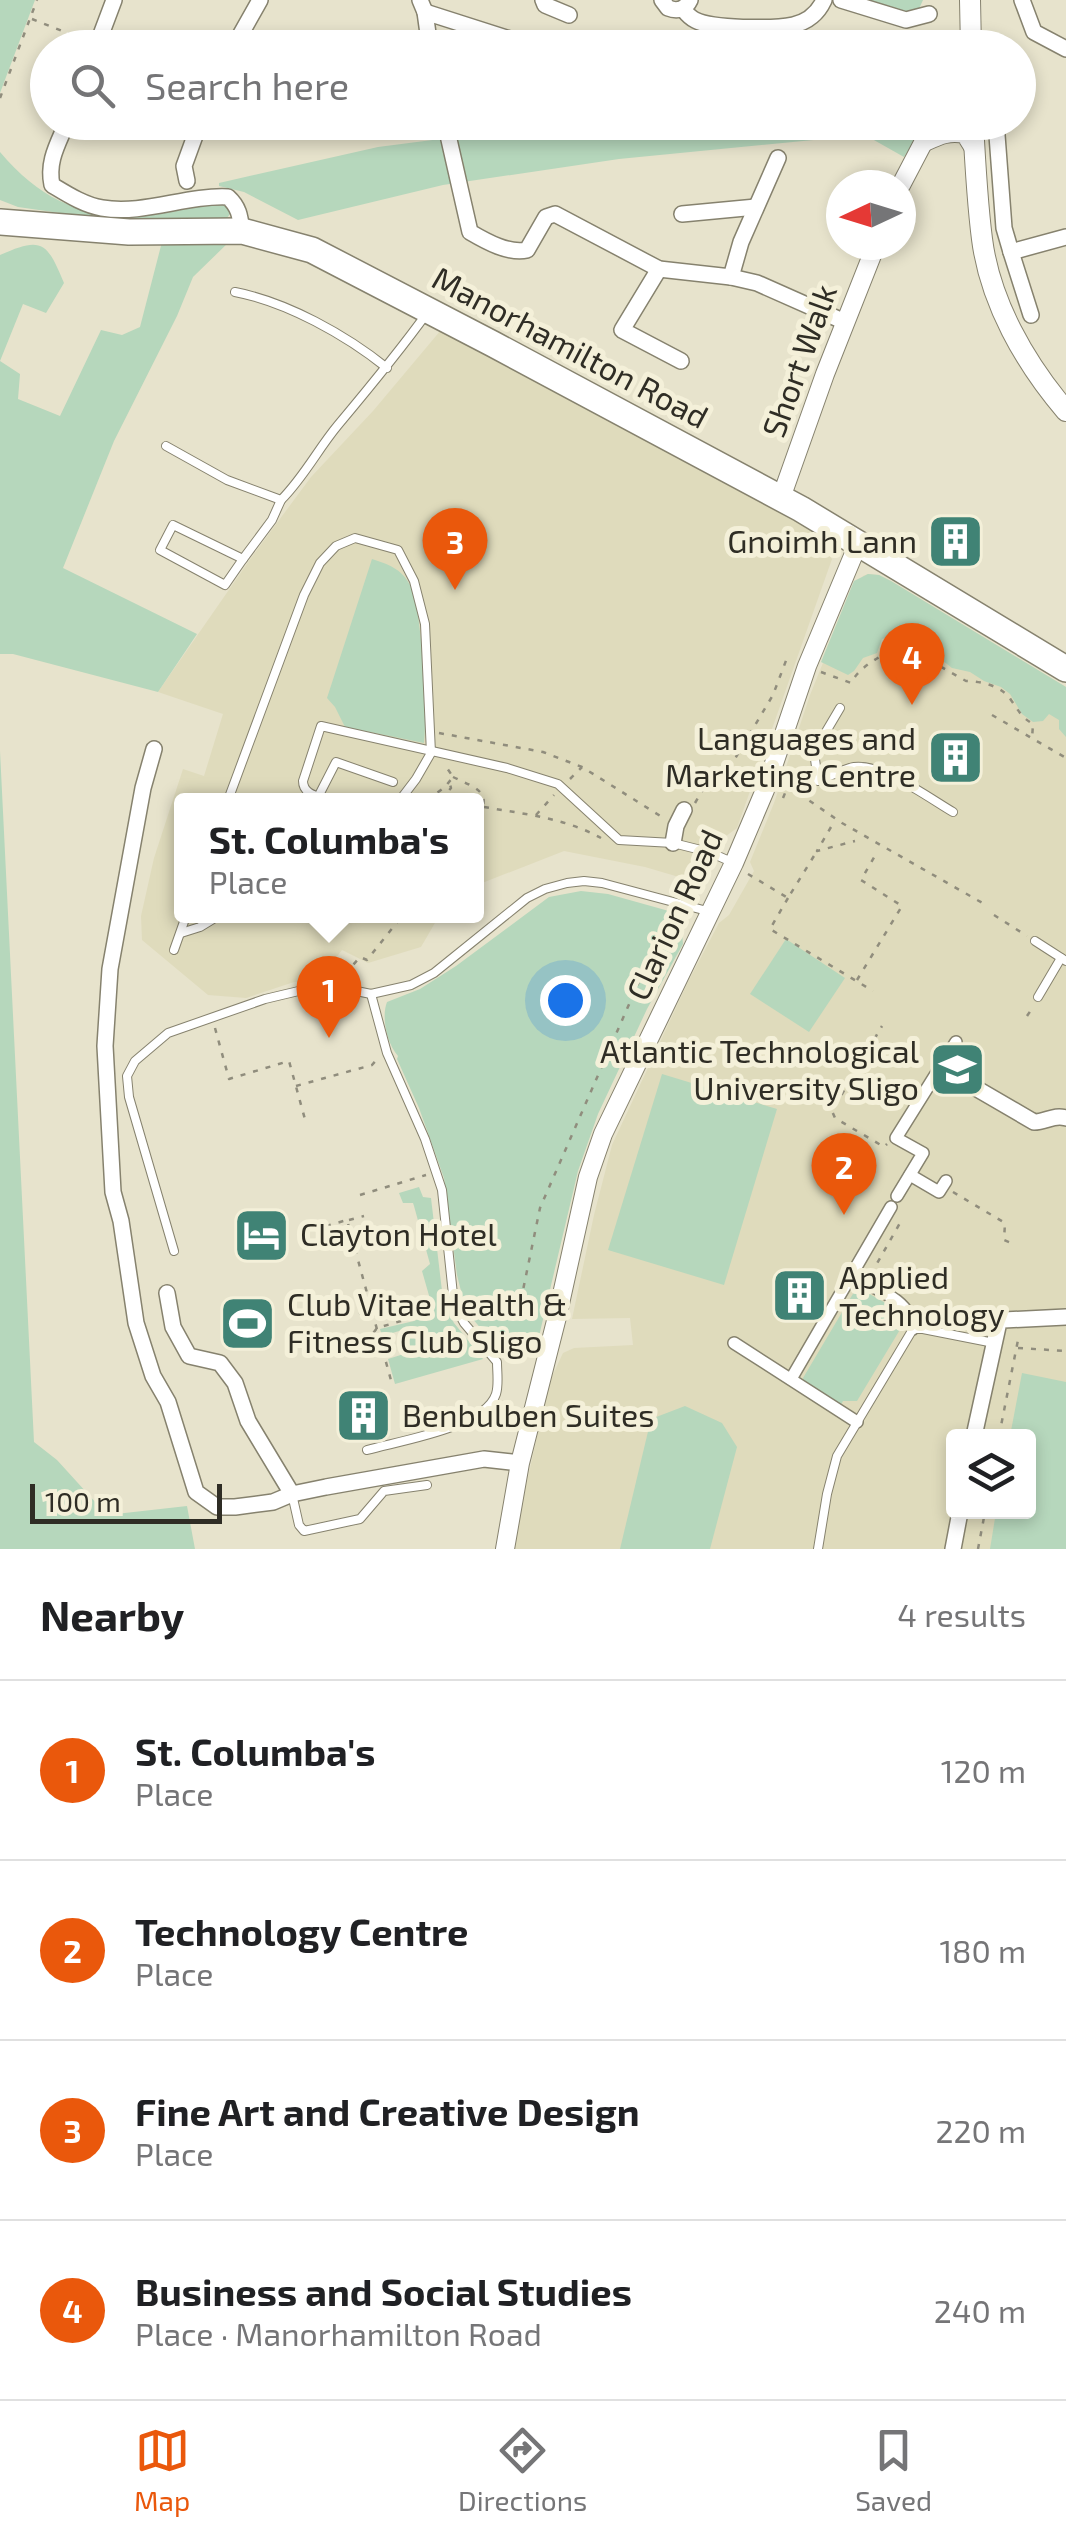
<!DOCTYPE html>
<html lang="en">
<head>
<meta charset="utf-8">
<style>
	:root { --surface:#fff; --page:#f6f6f6; --text:#202124; --muted:#757577; --line:#e0e0e0; --accent:#ea580c }
	body { margin:0; font-family:"Exo 2",sans-serif; background:var(--page); color:var(--text) }
	.controls { position:absolute; right:30px; bottom:30px; display:grid; overflow:hidden; border-radius:10px; box-shadow:0 5px 15px #0003 }
	.controls button { width:90px; height:90px; display:grid; place-items:center; padding:0; border:0; border-bottom:2px solid var(--line); background:var(--surface); color:var(--text); font:50px sans-serif }
	.compass { position:absolute; left:826px; top:170px; width:90px; height:90px; border-radius:50%; background:var(--surface); box-shadow:0 5px 15px #0003; rotate:266deg }
	.scale { position:absolute; left:30px; bottom:25px; width:192px; box-sizing:border-box; padding-left:10px; border:5px solid #2f2d25; border-top:0; font-size:28px; line-height:35px; white-space:nowrap; color:#2f2d25; -webkit-text-stroke:8px #f4f0d9; paint-order:stroke }
	.you { position:absolute; left:565px; top:1000px; width:35px; height:35px; margin:-25px; border:8px solid #fff; border-radius:50%; background:#1a73e8; box-shadow:0 0 0 15px #1a73e833 }
	.badge { display:grid; place-items:center; width:65px; height:65px; border-radius:50%; background:var(--accent); color:#fff; font-size:32px; font-weight:700 }
	.pin { position:absolute; translate:-50% -82px; filter:drop-shadow(0 2px 5px #0008) }
	.pin::after { content:''; position:absolute; top:52px; width:35px; height:30px; background:inherit; clip-path:polygon(0 0,100% 0,50% 100%) }
	.popup { position:absolute; left:174px; top:793px; width:310px; height:130px; box-sizing:border-box; display:grid; place-content:center; border-radius:10px; background:var(--surface); filter:drop-shadow(0 2px 8px #0005); font-size:32px; white-space:nowrap; color:var(--muted) }
	.popup b { font-size:38px; color:var(--text) }
	.popup::after { content:''; position:absolute; left:50%; top:100%; margin-left:-20px; border:20px solid transparent; border-top-color:var(--surface) }
	.list { margin:0; padding:0; list-style:none }
	h2 { display:flex; justify-content:space-between; align-items:center; height:130px; margin:0; padding:0 40px; font-size:42px }
	h2 small { font-size:32px; font-weight:400; color:var(--muted) }
	.list li { display:grid; grid-template-columns:65px 1fr auto; gap:30px; align-items:center; box-sizing:border-box; height:180px; padding:0 40px; border-top:2px solid var(--line) }
	.list b { display:block; font-size:38px; white-space:nowrap }
	.list p { margin:0; font-size:32px; white-space:nowrap; color:var(--muted) }
	.list em { font-size:32px; font-style:normal; color:var(--muted) }
	.icon { flex:none; width:55px; height:55px; fill:none; stroke:currentColor; stroke-width:2; stroke-linecap:round; stroke-linejoin:round }
	.map { position:relative; flex:none; width:1066px; height:1549px; overflow:hidden }
	.search { position:absolute; background:var(--surface); box-shadow:0 5px 15px #0003; left:30px; right:30px; top:30px; height:110px; display:flex; align-items:center; gap:25px; box-sizing:border-box; padding:0 35px; border-radius:55px; color:var(--muted); font-size:38px }
	.sheet { height:850px; background:var(--surface) }
	nav { display:flex; justify-content:space-around; align-items:center; box-sizing:border-box; height:140px; border-top:2px solid var(--line); background:var(--surface); font-size:28px; color:var(--muted) }
	nav a { display:grid; justify-items:center; gap:5px }
	nav .on { color:var(--accent) }
	.map>svg:first-child { display:block }
	.built { fill:#dfdbbc; fill-rule:evenodd }
	.green { fill:#b6d7bc }
	.lines { fill:none; stroke-linecap:round; stroke-linejoin:round }
	.service-casing { stroke:#86826e; stroke-width:10 }
	.pedestrian-casing { stroke:#86826e; stroke-width:14 }
	.minor-casing { stroke:#86826e; stroke-width:18 }
	.tertiary-casing { stroke:#86826e; stroke-width:20 }
	.secondary-casing { stroke:#86826e; stroke-width:22 }
	.trunk-casing { stroke:#86826e; stroke-width:28 }
	.path { stroke:#908d7d; stroke-width:2.5; stroke-dasharray:5 8; stroke-linecap:butt }
	.service { stroke:#fff; stroke-width:8 }
	.pedestrian { stroke:#fff; stroke-width:11 }
	.minor { stroke:#fff; stroke-width:15 }
	.tertiary { stroke:#fff; stroke-width:18 }
	.secondary { stroke:#fff; stroke-width:20 }
	.trunk { stroke:#fff; stroke-width:25 }
	.labels { text-anchor:middle; stroke-width:10; stroke-linejoin:round; paint-order:stroke }
	.street-label { font-size:32px; fill:#2f2d25; stroke:#f4f0d9 }
	.poi-label { font-size:32px; fill:#2f2d25; stroke:#f4f0d9; text-anchor:start }
</style>
</head>
<body>
<div class="map">
<svg width="1066" height="1549" viewBox="0 0 1066 1549">
	<rect width="100%" height="100%" fill="#e7e3cc"/>
	<g class="built">
		<polygon points="441,330 807,525 832,559 737,828 722,839 707,841 698,861 705,866 709,874 706,885 645,867 564,851 477,885 476,800 182,800 182,916 439,916 421,947 368,963 342,950 323,975 291,983 246,998 208,995 142,940 141,916 154,858 183,769 204,776 223,714 158,692 251,558 311,477 373,411"/>
		<path d="M 868,574 L 879,575 L 891,581 L 1066,687 L 1066,1549 L 512,1549 L 549,1383 L 563,1353 L 574,1348 L 633,1345 L 630,1318 L 572,1319 L 594,1215 L 612,1145 L 688,982 L 719,923 L 729,915 L 754,871 L 750,862 L 774,803 L 810,695 L 827,653 L 863,576 ZM 954,1436 L 1028,1436 L 1028,1512 L 954,1512 Z"/>
	</g>
	<g class="green">
		<polygon points="0,0 35,0 0,93"/>
		<polygon points="864,0 923,0 918,11 906,13"/>
		<polygon points="563,123 926,123 904,157 865,135 619,159 443,185 298,220 244,192 219,186 219,183 378,147"/>
		<path d="M 0,152 C 45,205 90,221 159,214 C 183,211 204,203 228,206 L 230,214 L 224,222 L 130,223 L 18,207 L 0,200 Z"/>
		<path d="M 163,238 L 231,240 L 193,277 L 177,316 L 114,441 L 63,568 L 197,634 L 158,692 L 13,654 L 0,654 L 0,255 C 42,236 47,242 64,283 L 46,313 L 23,304 L 0,361 L 20,374 L 18,399 L 60,416 L 101,330 L 122,335 L 140,327 Z"/>
		<path d="M 372,559 C 388,564 402,569 410,585 C 422,605 428,719 424,743 L 345,727 L 335,707 L 327,698 Z"/>
		<polygon points="868,574 879,575 891,581 1066,687 1066,737 1059,729 1059,720 1049,714 1043,721 1033,722 1022,714 1010,694 1001,687 984,681 970,672 952,668 928,649 914,646 901,633 882,639 877,653 863,658 854,671 848,675 821,662 854,581"/>
		<polygon points="0,751 34,1442 57,1460 107,1515 187,1506 195,1549 0,1549"/>
		<path d="M 581,891 L 608,894 L 676,913 L 681,923 L 683,944 L 647,1009 L 598,1114 L 578,1171 L 536,1349 L 494,1344 L 466,1311 L 457,1275 L 444,1178 L 419,1108 L 397,1059 L 398,1056 C 387,1044 381,1017 387,1002 L 420,989 L 456,966 L 549,897 Z"/>
		<polygon points="786,939 845,978 809,1032 750,994"/>
		<polygon points="662,1074 777,1109 724,1285 608,1250"/>
		<polygon points="419,1187 423,1197 431,1198 442,1291 447,1310 454,1323 483,1359 395,1384 388,1359 407,1353 405,1342 409,1340 406,1329 382,1336 380,1329 414,1321 434,1313 422,1271 430,1264 414,1206 413,1203 403,1203 399,1193"/>
		<polygon points="857,1287 898,1310 904,1323 857,1401 843,1401 841,1405 804,1384 803,1378"/>
		<polygon points="1022,1373 1066,1382 1066,1549 990,1549 996,1512 1028,1512 1028,1436 1010,1436"/>
		<polygon points="685,1406 722,1423 737,1447 710,1549 620,1549 651,1419"/>
	</g>
	<g class="lines">
		<defs>
			<g id="service">
				<path d="M 235,292 C 287,302 346,335 387,368"/>
				<path d="M 166,446 L 227,480 L 281,500 C 304,477 318,449 338,425 C 369,388 399,352 427,313"/>
				<polygon points="173,525 243,559 225,585 160,550"/>
				<polyline points="243,559 272,520 281,500"/>
				<path d="M 772,768 C 794,778 809,785 832,775 C 838,773 847,768 854,767 C 882,763 929,798 953,812"/>
				<polyline points="818,781 814,752 840,708"/>
				<polyline points="318,797 336,762 393,782"/>
				<polyline points="228,800 304,595 320,563 336,546 355,538 398,550 414,581 425,624 431,753 416,779 400,800"/>
				<path d="M 327,800 C 317,796 303,794 303,781 L 321,726 L 507,768 L 558,784 L 619,840 L 673,843 L 709,852 L 734,863"/>
				<polyline points="181,933 200,927 218,916"/>
				<polyline points="1035,941 1066,961"/>
				<polyline points="174,950 186,916"/>
				<polyline points="1038,997 1061,958"/>
				<polyline points="174,1251 129,1097 127,1076 135,1061 168,1033 265,999 307,989 337,987 371,994 411,985 434,973 527,898 545,889 567,883 584,881 602,883 707,911"/>
				<path d="M 367,1450 C 398,1441 485,1428 496,1394 C 499,1385 497,1372 497,1362 L 464,1323 L 454,1304 L 442,1190 L 425,1139 L 387,1053 L 371,994"/>
				<polyline points="292,1494 299,1525 304,1531 360,1519 384,1491 427,1485"/>
				<polyline points="818,1549 827,1494 837,1456 913,1329 923,1329 994,1343"/>
			</g>
			<g id="pedestrian">
				<polyline points="910,1175 939,1192 946,1181"/>
				<polyline points="897,1196 923,1153 896,1138 956,1042"/>
				<path d="M 851,1276 C 875,1289 911,1299 913,1329"/>
				<polyline points="734,1343 857,1422"/>
				<polyline points="791,1379 891,1207"/>
			</g>
			<g id="minor">
				<polyline points="420,0 425,12 430,48"/>
				<polyline points="543,0 545,5 569,15"/>
				<path d="M 662,0 L 668,8 C 678,12 686,9 690,0"/>
				<polyline points="841,0 906,20 929,14"/>
				<polyline points="1022,0 1034,32 1066,49"/>
				<path d="M 683,9 C 687,14 689,17 695,20 C 712,29 773,29 793,25 C 807,22 818,13 824,0"/>
				<polyline points="425,12 538,48"/>
				<polyline points="96,48 114,0"/>
				<polyline points="233,48 260,0"/>
				<path d="M 67,122 C 58,144 47,161 52,185 C 67,194 84,205 102,208 C 144,215 186,195 228,197 C 239,207 240,216 242,231"/>
				<path d="M 445,122 L 470,232 C 487,242 509,254 527,250 L 546,217 L 555,214 L 659,269 L 731,277 L 757,283 L 845,322"/>
				<polyline points="996,122 1004,228 1011,252"/>
				<polyline points="187,181 184,166 200,122"/>
				<polyline points="682,214 756,207"/>
				<polyline points="659,269 622,330 681,361"/>
				<polyline points="731,277 741,242 778,158"/>
				<polyline points="1031,315 1011,252 1066,237"/>
				<polyline points="154,749 143,788 110,969 105,1046 113,1192 121,1221 136,1323 153,1376 168,1402 196,1492 217,1507 235,1507 273,1502 292,1494 326,1487 484,1459 520,1463"/>
				<polyline points="673,843 676,826 684,810"/>
				<path d="M 967,1083 L 1034,1122 C 1046,1122 1054,1114 1066,1118"/>
				<polyline points="167,1293 173,1327 189,1356 220,1363 235,1383 248,1421 292,1494"/>
				<polyline points="974,1436 999,1322 1004,1320 1066,1317"/>
				<polyline points="953,1549 960,1512"/>
			</g>
			<g id="tertiary">
				<path d="M 927,141 C 940,135 949,131 965,134 L 975,150"/>
				<polyline points="901,185 923,143 941,122"/>
				<polyline points="781,498 825,374 876,245"/>
				<polyline points="505,1549 520,1463 557,1317 588,1177 603,1134 734,863 765,790 807,666 858,544"/>
			</g>
			<g id="secondary">
				<polyline points="970,0 971,48"/>
				<path d="M 973,122 C 975,161 977,200 982,239 C 990,302 1025,363 1066,411"/>
			</g>
			<polyline id="trunk" points="0,222 129,232 242,231 312,250 493,344 801,509 1066,669"/>
		</defs>
		<use href="#service" class="service-casing"/>
		<use href="#pedestrian" class="pedestrian-casing"/>
		<use href="#minor" class="minor-casing"/>
		<use href="#tertiary" class="tertiary-casing"/>
		<use href="#secondary" class="secondary-casing"/>
		<use href="#trunk" class="trunk-casing"/>
		<g class="path">
			<polyline points="32,19 85,40"/>
			<polyline points="0,98 37,0"/>
			<path d="M 821,672 L 851,683 C 862,663 882,658 899,643 L 966,681 C 981,681 1002,686 1011,700 C 1019,711 1021,717 1033,724 L 1032,739"/>
			<polyline points="992,715 1066,758"/>
			<polyline points="439,733 543,752 582,767 662,817"/>
			<path d="M 453,777 C 473,787 496,792 476,818"/>
			<polyline points="570,779 582,767"/>
			<polyline points="783,798 788,786 842,823 986,905"/>
			<polyline points="427,800 445,787 453,777 445,765"/>
			<polyline points="441,800 451,788 449,781"/>
			<polyline points="695,803 711,776 727,772 773,695 787,658 791,659"/>
			<path d="M 484,807 C 524,814 565,818 601,838"/>
			<polyline points="536,815 554,795"/>
			<polyline points="831,827 817,851 855,841"/>
			<polyline points="748,874 788,898 817,851"/>
			<polyline points="788,898 770,929 873,991"/>
			<polyline points="994,915 1027,936"/>
			<polyline points="351,977 353,965 360,957 367,960 402,916"/>
			<polyline points="857,980 902,906 861,880 876,854"/>
			<polyline points="1027,1016 1033,1007"/>
			<polyline points="215,1028 229,1079 289,1061 306,1123"/>
			<polyline points="296,1086 372,1065 378,1058"/>
			<polyline points="857,1131 835,1118 832,1111 882,1026"/>
			<polyline points="864,1135 884,1147 887,1144"/>
			<polyline points="953,1192 1005,1223 1004,1240 1011,1243"/>
			<polyline points="360,1195 426,1175"/>
			<polyline points="349,1220 364,1216"/>
			<polyline points="326,1226 347,1220 392,1384"/>
			<polyline points="871,1274 900,1223 896,1221"/>
			<polyline points="466,1307 477,1303 494,1318 508,1311 523,1290 540,1208 665,922 671,913"/>
			<polyline points="359,1314 371,1311"/>
			<polyline points="339,1348 369,1339 377,1328 432,1312"/>
			<polyline points="1018,1348 1066,1351"/>
			<polyline points="999,1436 1019,1335"/>
			<polyline points="978,1549 985,1512"/>
		</g>
		<use href="#service" class="service"/>
		<use href="#pedestrian" class="pedestrian"/>
		<use href="#minor" class="minor"/>
		<use href="#tertiary" class="tertiary"/>
		<use href="#secondary" class="secondary"/>
		<use href="#trunk" class="trunk"/>
	</g>
	<defs>
		<symbol id="building-square" viewBox="-11 -11 22 22"><rect x="-9" y="-9" width="18" height="18" rx="4" fill="#408375" stroke="#f4f0d9"/><path d="M-4-6H4V6H1V3H-1V6H-4ZM-2.5-4.3h1.7v1.8h-1.7ZM.8-4.3h1.7v1.8H.8ZM-2.5-1h1.7V.8h-1.7ZM.8-1h1.7V.8H.8Z" fill="#fff"/></symbol>
		<symbol id="university-square" viewBox="-11 -11 22 22"><rect x="-9" y="-9" width="18" height="18" rx="4" fill="#408375" stroke="#f4f0d9"/><path d="M0-5L7-2L0 1L-7-2ZM-4 1L0 2.5L4 1V4Q0 6-4 4Z" fill="#fff"/></symbol>
		<symbol id="hotel-square" viewBox="-11 -11 22 22"><rect x="-9" y="-9" width="18" height="18" rx="4" fill="#408375" stroke="#f4f0d9"/><path d="M-6-4.5h1.5V1H6V5H4.5V3h-9V5H-6ZM-4 0a1.8 1.8 0 1 1 3.6 0ZM.5 0V-2.5h3Q6-2.5 6 0Z" fill="#fff"/></symbol>
		<symbol id="stadium-square" viewBox="-11 -11 22 22"><rect x="-9" y="-9" width="18" height="18" rx="4" fill="#408375" stroke="#f4f0d9"/><path d="M0-5a6.5 5 0 1 0 0 10a6.5 5 0 1 0 0-10ZM-3.5-1.8h7v3.6h-7Z" fill="#fff"/></symbol>
	</defs>
	<g fill-rule="evenodd">
		<use href="#building-square" x="924" y="510" width="63" height="63"/>
		<use href="#building-square" x="924" y="726" width="63" height="63"/>
		<use href="#university-square" x="926" y="1038" width="63" height="63"/>
		<use href="#hotel-square" x="230" y="1204" width="63" height="63"/>
		<use href="#building-square" x="768" y="1264" width="63" height="63"/>
		<use href="#stadium-square" x="216" y="1292" width="63" height="63"/>
		<use href="#building-square" x="332" y="1384" width="63" height="63"/>
	</g>
	<g class="labels">
		<g class="street-label">
			<text transform="translate(570 348) rotate(28)" y="11">Manorhamilton Road</text>
			<text transform="translate(800 361) rotate(-70)" y="11">Short Walk</text>
			<text transform="translate(675 915) rotate(-65)" y="11">Clarion Road</text>
		</g>
		<g class="poi-label">
			<text x="917" y="553" text-anchor="end">Gnoimh Lann</text>
			<text x="916" y="750" text-anchor="end">Languages and<tspan x="916" dy="37">Marketing Centre</tspan></text>
			<text x="919" y="1063" text-anchor="end">Atlantic Technological<tspan x="919" dy="37">University Sligo</tspan></text>
			<text x="300" y="1246">Clayton Hotel</text>
			<text x="839" y="1289">Applied<tspan x="839" dy="37">Technology</tspan></text>
			<text x="287" y="1316">Club Vitae Health &amp;<tspan x="287" dy="37">Fitness Club Sligo</tspan></text>
			<text x="402" y="1427">Benbulben Suites</text>
		</g>
	</g>
</svg>
<div class="controls">
<button><svg class="icon" aria-label="layers" viewBox="0 0 24 24"><path d="M12 4l9 5-9 5-9-5zM3 14l9 5 9-5"/></svg></button>
</div>
<svg class="compass" viewBox="-18 -18 36 36"><path d="M0-13l5 13h-10z" fill="#e53935"/><path d="M0 13l5-13h-10z" fill="#757577"/></svg>
<div class="scale">100 m</div>
<div class="you"></div>
<div class="pin badge" style="left:329px;top:1038px">1</div>
<div class="popup"><b>St. Columba's</b>Place</div>
<div class="pin badge" style="left:844px;top:1215px">2</div>
<div class="pin badge" style="left:455px;top:590px">3</div>
<div class="pin badge" style="left:912px;top:705px">4</div>
<div class="search"><svg class="icon" aria-label="search" viewBox="0 0 24 24"><circle cx="10" cy="10" r="6"/><path d="M15 15l6 6"/></svg>Search here</div>
</div>
<section class="sheet">
<h2>Nearby<small>4 results</small></h2>
<ul class="list">
<li><span class="badge">1</span><div><b>St. Columba's</b><p>Place</p></div><em>120 m</em></li>
<li><span class="badge">2</span><div><b>Technology Centre</b><p>Place</p></div><em>180 m</em></li>
<li><span class="badge">3</span><div><b>Fine Art and Creative Design</b><p>Place</p></div><em>220 m</em></li>
<li><span class="badge">4</span><div><b>Business and Social Studies</b><p>Place · Manorhamilton Road</p></div><em>240 m</em></li>
</ul>
</section>
<nav>
<a class="on"><svg class="icon" aria-label="map" viewBox="0 0 24 24"><path d="M3 6l6-2 6 2 6-2v14l-6 2-6-2-6 2zM9 4v14M15 6v14"/></svg>Map</a>
<a><svg class="icon" aria-label="directions" viewBox="0 0 24 24"><path d="M12 3l9 9-9 9-9-9zM9 14v-3h6M13 9l2 2-2 2"/></svg>Directions</a>
<a><svg class="icon" aria-label="saved" viewBox="0 0 24 24"><path d="M7 4h10v16l-5-4-5 4z"/></svg>Saved</a>
</nav>
</body>
</html>
